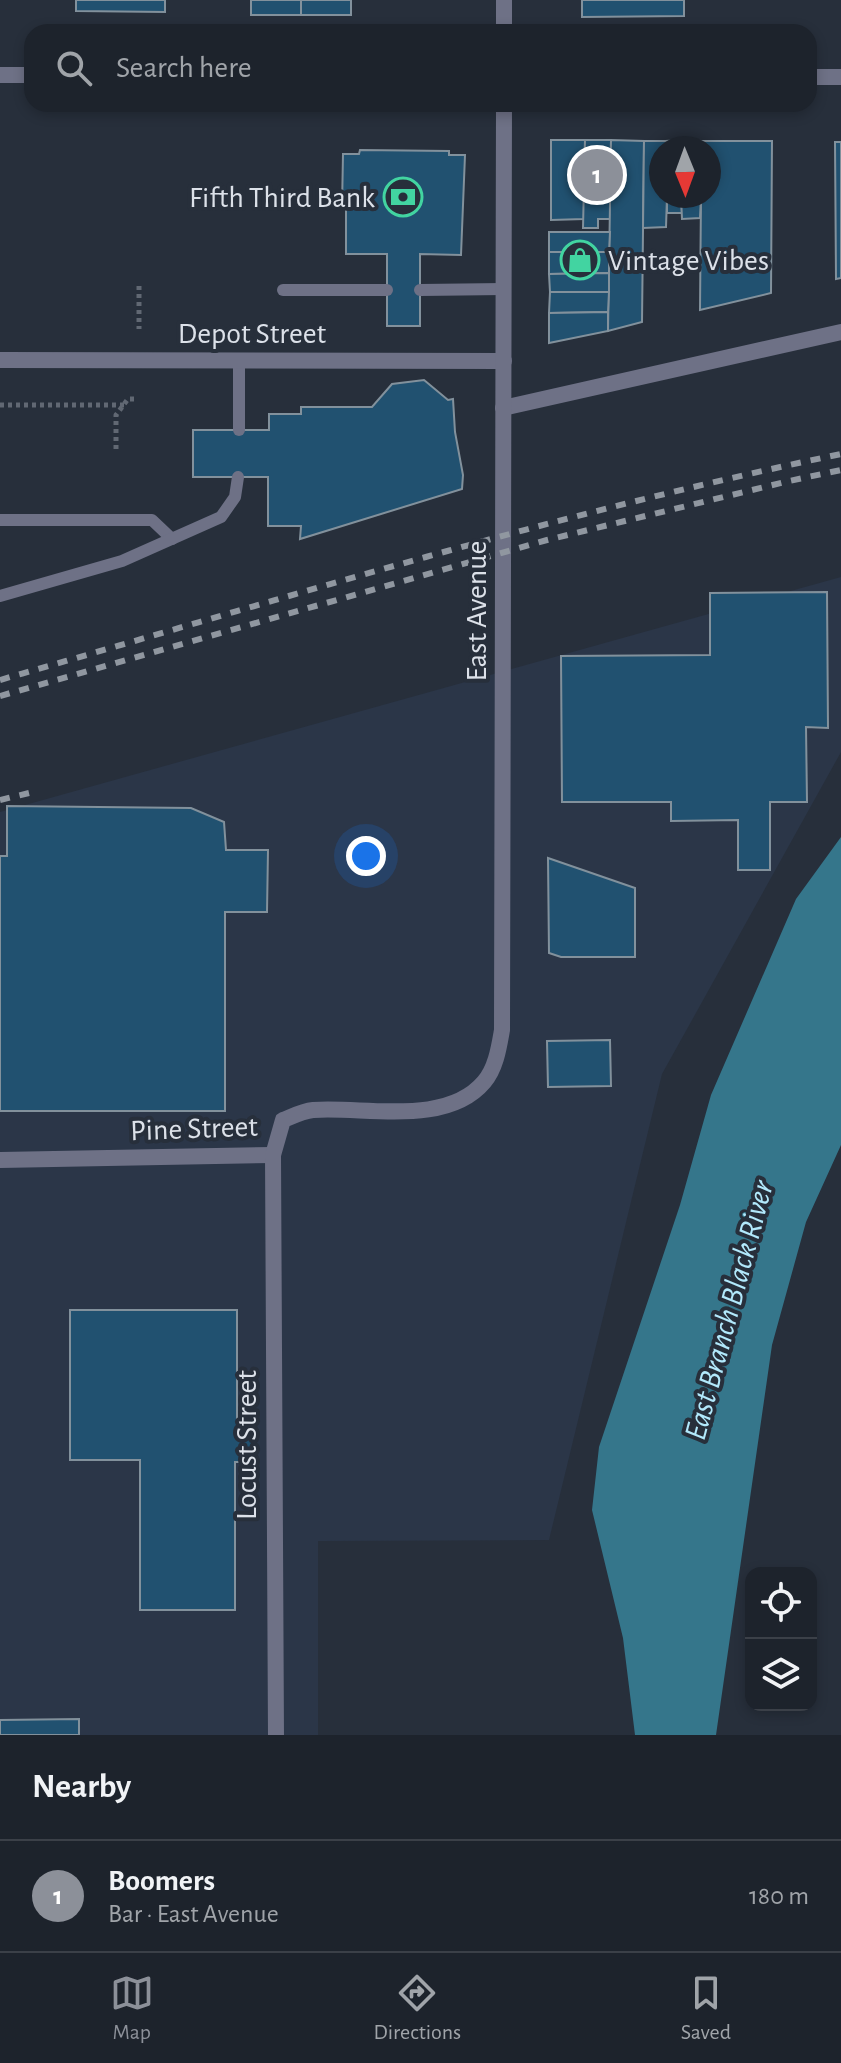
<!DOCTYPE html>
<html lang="en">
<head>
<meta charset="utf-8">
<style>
	:root { --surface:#1d232c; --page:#252b34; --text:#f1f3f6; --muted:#a0a4a9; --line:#3b4048; --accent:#8c9099 }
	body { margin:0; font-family:"Alegreya Sans",sans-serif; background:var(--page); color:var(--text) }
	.controls { position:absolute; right:24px; bottom:24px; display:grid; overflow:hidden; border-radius:16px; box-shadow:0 4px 12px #0003 }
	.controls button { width:72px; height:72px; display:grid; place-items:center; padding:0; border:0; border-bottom:2px solid var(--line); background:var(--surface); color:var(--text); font:40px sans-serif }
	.compass { position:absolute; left:649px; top:136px; width:72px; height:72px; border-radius:50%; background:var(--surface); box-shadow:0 4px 12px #0003; rotate:179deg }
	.you { position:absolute; left:366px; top:856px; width:28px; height:28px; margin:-20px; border:6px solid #fff; border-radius:50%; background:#1a73e8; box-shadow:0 0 0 12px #1a73e833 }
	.badge { display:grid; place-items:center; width:52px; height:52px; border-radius:50%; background:var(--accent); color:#fff; font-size:26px; font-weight:700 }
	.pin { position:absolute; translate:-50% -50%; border:4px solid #fff; box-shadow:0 2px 8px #0006 }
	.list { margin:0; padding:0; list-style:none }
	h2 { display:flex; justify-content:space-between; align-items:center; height:104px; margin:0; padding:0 32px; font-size:34px }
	h2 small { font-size:26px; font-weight:400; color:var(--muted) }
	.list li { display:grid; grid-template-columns:52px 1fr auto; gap:24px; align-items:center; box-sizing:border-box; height:112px; padding:0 32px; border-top:2px solid var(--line) }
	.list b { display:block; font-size:30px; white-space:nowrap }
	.list p { margin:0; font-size:26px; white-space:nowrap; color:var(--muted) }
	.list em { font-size:26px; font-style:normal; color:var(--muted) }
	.icon { flex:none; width:44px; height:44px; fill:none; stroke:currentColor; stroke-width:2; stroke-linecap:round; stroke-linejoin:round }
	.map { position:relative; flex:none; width:841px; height:1735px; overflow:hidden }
	.search { position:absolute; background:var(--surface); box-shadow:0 4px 12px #0003; left:24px; right:24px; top:24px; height:88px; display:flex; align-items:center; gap:20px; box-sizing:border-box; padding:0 28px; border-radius:24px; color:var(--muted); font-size:30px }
	.sheet { height:216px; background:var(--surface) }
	nav { display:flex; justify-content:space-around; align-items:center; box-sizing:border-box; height:112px; border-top:2px solid var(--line); background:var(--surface); font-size:22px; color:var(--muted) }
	nav a { display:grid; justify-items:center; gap:4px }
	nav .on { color:var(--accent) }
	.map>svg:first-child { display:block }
	.built { fill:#2b3648 }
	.water { fill:#35768b }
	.building { fill:#215170; stroke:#82919c; stroke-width:2 }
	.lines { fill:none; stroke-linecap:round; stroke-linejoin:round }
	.path { stroke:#616873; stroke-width:5; stroke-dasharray:4 4; stroke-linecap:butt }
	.service { stroke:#6e7186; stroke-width:12 }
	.minor { stroke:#6e7186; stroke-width:16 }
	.tertiary { stroke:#6e7186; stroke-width:16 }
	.rail { stroke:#9097a0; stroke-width:6; stroke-dasharray:10 10; stroke-linecap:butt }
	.labels { text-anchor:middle; stroke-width:8; stroke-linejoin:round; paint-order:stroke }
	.poi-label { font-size:30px; fill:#dce1e9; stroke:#272f3b; text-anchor:end }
	.street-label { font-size:30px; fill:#dce1e9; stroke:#272f3b }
	.water-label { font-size:32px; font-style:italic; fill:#b2e9fc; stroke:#272f3b }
</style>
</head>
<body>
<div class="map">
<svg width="841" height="1735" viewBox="0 0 841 1735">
	<rect width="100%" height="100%" fill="#272f3b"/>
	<polygon class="built" points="841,577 841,752 662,1074 549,1540 318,1541 318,1735 0,1735 0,812"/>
	<polygon class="water" points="841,837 841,1145 806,1222 772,1345 716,1735 635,1735 623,1638 592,1510 599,1447 680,1205 711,1095 796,899"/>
	<g class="building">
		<polygon points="76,0 165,0 165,12 76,11"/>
		<rect x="251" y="0" width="50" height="15"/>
		<rect x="301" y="0" width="50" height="15"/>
		<polygon points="582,0 684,0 684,16 582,17"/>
		<polygon points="551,140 585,140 584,219 551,220"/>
		<polygon points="585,140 611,140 610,219 598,219 598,228 583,228"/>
		<polygon points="611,140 644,141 642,322 608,331"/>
		<polygon points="681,140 701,141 701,148 681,148"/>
		<polygon points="681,140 681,148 666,148 666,141"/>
		<polygon points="644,141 666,141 666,148 661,148 661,196 667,196 666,227 643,228"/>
		<polygon points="701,141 772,141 771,293 700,310 701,196 709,196 709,148 701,148"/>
		<polygon points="835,142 841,142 841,278 836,279"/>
		<polygon points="360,150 449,151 449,155 465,155 461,255 420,254 420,326 387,326 387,254 346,254 346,208 342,208 343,154 359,154"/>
		<polygon points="667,196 681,196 682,213 667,213"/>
		<polygon points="681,196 701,196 700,218 682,219"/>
		<polygon points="549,232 610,232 609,252 549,252"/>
		<polygon points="549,252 609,252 609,273 549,274"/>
		<polygon points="609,273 609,292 550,292 549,274"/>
		<polygon points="550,292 609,292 608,312 549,313"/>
		<polygon points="608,312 608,331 549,343 549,313"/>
		<polygon points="424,380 448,400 453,399 455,432 463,475 462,489 300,539 301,526 268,526 268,477 193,477 193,430 269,430 269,414 301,414 301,407 372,407 392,384"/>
		<polygon points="827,592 828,728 806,727 807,802 770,802 770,870 738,870 738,820 671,821 671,802 562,802 561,656 710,655 710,593"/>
		<polygon points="7,806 191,808 224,822 226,850 268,850 267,912 225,912 225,1111 0,1111 0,856 7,856"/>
		<polygon points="548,858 635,888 635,957 561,957 549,953"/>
		<polygon points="610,1040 611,1086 548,1087 547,1041"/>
		<polygon points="70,1310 237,1310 237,1433 252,1433 252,1462 235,1462 235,1610 140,1610 140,1460 70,1460"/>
		<polygon points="79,1719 79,1735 0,1735 0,1720"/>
	</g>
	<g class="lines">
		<g class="path">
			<polyline points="139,286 139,329"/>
			<polyline points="0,405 124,405"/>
			<polyline points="116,449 116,415 128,399 136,399"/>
		</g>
		<g class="service">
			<polyline points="283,290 387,290"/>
			<polyline points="420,290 504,289"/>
			<polyline points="239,430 239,361"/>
			<polyline points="0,520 152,520 172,539"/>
			<polyline points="0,596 122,561 221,517 235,497 238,477"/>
		</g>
		<g class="minor">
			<polyline points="0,360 504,361"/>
			<polyline points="503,408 841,332"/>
			<polyline points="0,1160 273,1155"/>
			<path d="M 276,1735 L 273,1155 L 283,1120 C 293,1116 303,1111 313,1110 C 364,1106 446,1127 484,1082 C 496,1068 499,1047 502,1030 L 504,104"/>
		</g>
		<g class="tertiary">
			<polyline points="504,0 504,32"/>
			<polyline points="0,75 32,75"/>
			<polyline points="809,77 841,77"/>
		</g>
		<g class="rail">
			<path d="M 0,680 C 279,600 556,513 841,454"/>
			<polyline points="0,696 547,540 789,481 841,470"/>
			<polyline points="0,800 29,793"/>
		</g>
	</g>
	<defs>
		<symbol id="bank-ring" viewBox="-11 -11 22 22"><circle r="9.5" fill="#272f3b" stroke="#42d4a1" stroke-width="1.5"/><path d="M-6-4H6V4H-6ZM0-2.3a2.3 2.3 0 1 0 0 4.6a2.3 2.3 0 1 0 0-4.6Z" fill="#42d4a1"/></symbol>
		<symbol id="shop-ring" viewBox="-11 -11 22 22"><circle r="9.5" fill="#272f3b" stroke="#42d4a1" stroke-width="1.5"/><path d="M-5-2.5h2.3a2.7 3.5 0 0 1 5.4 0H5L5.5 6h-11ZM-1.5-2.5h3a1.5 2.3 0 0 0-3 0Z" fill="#42d4a1"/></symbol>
	</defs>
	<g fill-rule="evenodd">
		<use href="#bank-ring" x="381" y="175" width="44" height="44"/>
		<use href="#shop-ring" x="558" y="238" width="44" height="44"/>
	</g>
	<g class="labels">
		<g class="poi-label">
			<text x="375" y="207">Fifth Third Bank</text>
			<text x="608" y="270" text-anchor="start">Vintage Vibes</text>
		</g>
		<g class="street-label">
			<text x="252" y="343">Depot Street</text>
			<text transform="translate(476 611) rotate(-90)" y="10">East Avenue</text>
			<text transform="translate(194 1128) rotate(-2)" y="10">Pine Street</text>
			<text transform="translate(246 1445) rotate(-90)" y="10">Locust Street</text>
		</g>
		<g class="water-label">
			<text transform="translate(728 1310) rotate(-75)" y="11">East Branch Black River</text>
		</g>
	</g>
</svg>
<div class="controls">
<button><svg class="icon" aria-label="locate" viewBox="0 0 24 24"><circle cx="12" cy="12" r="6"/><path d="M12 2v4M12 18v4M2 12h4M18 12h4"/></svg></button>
<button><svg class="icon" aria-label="layers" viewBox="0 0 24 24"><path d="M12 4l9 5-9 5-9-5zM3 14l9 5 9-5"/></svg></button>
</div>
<svg class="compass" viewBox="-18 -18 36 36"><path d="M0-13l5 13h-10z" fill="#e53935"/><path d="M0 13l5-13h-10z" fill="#a0a4a9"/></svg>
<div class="you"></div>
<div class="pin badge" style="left:597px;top:175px">1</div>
<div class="search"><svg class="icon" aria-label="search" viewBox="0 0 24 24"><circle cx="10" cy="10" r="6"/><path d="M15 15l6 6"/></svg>Search here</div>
</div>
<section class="sheet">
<h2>Nearby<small></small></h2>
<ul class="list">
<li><span class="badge">1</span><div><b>Boomers</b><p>Bar · East Avenue</p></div><em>180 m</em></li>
</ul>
</section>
<nav>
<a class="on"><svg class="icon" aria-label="map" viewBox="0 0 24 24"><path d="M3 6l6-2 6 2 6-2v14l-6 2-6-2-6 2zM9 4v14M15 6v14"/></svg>Map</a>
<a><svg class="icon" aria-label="directions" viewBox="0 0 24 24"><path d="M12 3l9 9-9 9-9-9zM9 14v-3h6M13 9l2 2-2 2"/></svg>Directions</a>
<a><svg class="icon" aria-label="saved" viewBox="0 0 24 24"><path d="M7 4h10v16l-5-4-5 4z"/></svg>Saved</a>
</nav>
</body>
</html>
